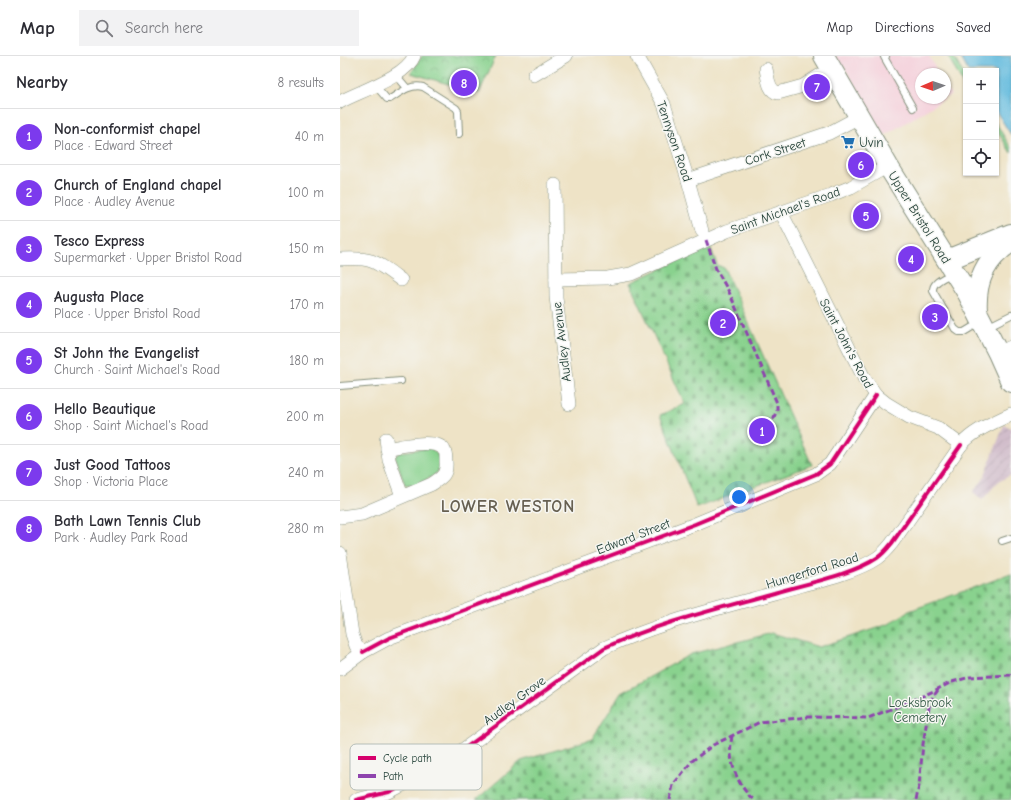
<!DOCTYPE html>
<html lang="en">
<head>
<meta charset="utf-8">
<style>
	:root { --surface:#fff; --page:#f2f2f3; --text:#2b2b33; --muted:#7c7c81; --line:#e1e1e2; --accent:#7c3aed }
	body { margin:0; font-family:"Comic Neue",sans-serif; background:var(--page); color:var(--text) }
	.controls { position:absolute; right:12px; top:12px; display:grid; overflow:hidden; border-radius:0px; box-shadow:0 1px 3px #0004 }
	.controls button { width:36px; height:36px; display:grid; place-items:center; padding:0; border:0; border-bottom:1px solid var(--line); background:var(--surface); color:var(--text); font:20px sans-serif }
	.compass { position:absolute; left:575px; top:12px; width:36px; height:36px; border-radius:50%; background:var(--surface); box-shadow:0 1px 3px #0004; rotate:268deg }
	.you { position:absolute; left:399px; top:441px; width:14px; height:14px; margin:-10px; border:3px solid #fff; border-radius:50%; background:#1a73e8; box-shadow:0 0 0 6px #1a73e833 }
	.badge { display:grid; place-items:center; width:26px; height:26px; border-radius:50%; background:var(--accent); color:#fff; font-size:13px; font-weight:700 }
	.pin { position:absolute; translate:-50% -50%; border:2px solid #fff; box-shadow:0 1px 4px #0006 }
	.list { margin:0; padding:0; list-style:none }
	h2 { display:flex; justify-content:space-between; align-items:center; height:52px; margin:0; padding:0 16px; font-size:17px }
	h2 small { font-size:13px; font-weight:400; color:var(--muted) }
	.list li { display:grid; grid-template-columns:26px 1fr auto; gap:12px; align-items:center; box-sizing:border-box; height:56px; padding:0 16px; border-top:1px solid var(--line) }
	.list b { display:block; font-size:15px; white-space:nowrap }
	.list p { margin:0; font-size:13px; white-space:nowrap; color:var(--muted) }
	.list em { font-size:13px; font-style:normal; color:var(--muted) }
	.icon { flex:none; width:22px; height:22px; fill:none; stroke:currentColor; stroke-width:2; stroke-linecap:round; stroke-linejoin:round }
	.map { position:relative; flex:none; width:671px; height:744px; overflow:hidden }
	header { display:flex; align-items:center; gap:24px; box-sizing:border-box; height:56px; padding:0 20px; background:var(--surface); border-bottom:1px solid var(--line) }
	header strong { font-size:19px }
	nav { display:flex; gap:22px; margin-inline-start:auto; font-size:14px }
	.search { width:280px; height:36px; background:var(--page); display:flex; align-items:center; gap:10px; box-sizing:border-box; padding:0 14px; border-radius:0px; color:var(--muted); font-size:15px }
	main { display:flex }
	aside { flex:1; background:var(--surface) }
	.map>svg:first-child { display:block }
	.built { fill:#f5cfda }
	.industrial { fill:url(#industrial-furrows) }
	.grass { fill:#89d28e; stroke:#548861 }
	.cemetery { fill:url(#cemetery-stones); stroke:#548861 }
	.park { fill:url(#park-crowns); stroke:#548861 }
	.water { fill:#5fb9dd; stroke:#3f7b88 }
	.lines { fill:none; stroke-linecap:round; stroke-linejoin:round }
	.lane-casing { stroke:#86907d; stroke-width:8 }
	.street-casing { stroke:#86907d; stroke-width:14 }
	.primary-casing { stroke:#86907d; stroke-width:22 }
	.lane { stroke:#fff; stroke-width:6 }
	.street { stroke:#fff; stroke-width:13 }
	.primary { stroke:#fff; stroke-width:20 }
	.quiet { stroke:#8e44ad; stroke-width:3; stroke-dasharray:6 3; stroke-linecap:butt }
	.cycleway-casing { stroke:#f6f6f2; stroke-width:6 }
	.cycleway { stroke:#d6006c; stroke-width:4 }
	.labels { text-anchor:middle; stroke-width:3; stroke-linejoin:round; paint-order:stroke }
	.street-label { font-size:13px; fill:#1f3d34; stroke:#f6f6f2 }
	.poi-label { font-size:13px; fill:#1f3d34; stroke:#f6f6f2; text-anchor:start }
	.park-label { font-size:13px; fill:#345b46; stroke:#f6f6f2 }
	.district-label { font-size:17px; font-weight:bold; letter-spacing:1px; fill:#676051; stroke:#f6f6f2 }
	.key { fill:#f6f6f2; stroke:#b6beb9; stroke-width:1 }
	.key-label { font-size:11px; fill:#1f3d34 }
</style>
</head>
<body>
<header>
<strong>Map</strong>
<div class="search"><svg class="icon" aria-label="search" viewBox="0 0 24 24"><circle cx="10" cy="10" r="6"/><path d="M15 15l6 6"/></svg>Search here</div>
<nav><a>Map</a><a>Directions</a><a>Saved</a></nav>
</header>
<main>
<aside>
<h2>Nearby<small>8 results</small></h2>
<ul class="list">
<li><span class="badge">1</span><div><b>Non-conformist chapel</b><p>Place · Edward Street</p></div><em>40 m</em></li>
<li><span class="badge">2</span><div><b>Church of England chapel</b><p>Place · Audley Avenue</p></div><em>100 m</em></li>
<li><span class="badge">3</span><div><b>Tesco Express</b><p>Supermarket · Upper Bristol Road</p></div><em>150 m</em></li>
<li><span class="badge">4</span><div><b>Augusta Place</b><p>Place · Upper Bristol Road</p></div><em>170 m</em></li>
<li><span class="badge">5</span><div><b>St John the Evangelist</b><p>Church · Saint Michael's Road</p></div><em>180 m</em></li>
<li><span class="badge">6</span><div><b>Hello Beautique</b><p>Shop · Saint Michael's Road</p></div><em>200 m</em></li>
<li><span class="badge">7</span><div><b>Just Good Tattoos</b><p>Shop · Victoria Place</p></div><em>240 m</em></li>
<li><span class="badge">8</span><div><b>Bath Lawn Tennis Club</b><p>Park · Audley Park Road</p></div><em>280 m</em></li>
</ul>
</aside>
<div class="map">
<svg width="671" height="744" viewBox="0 0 671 744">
	<defs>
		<pattern id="industrial-furrows" width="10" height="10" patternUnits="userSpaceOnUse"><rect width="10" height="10" fill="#d1bdcb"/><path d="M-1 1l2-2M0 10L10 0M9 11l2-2" fill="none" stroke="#b3a3af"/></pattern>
		<pattern id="cemetery-stones" width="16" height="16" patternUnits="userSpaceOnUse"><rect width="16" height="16" fill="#89d28e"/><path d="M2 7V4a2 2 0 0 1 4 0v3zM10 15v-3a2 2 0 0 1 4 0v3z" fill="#6fac75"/></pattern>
		<pattern id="park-crowns" width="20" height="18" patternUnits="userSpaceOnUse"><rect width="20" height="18" fill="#89d28e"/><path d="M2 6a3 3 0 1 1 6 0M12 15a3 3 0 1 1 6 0" fill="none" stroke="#6fac75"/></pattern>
	</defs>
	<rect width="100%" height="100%" fill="#f6f6f2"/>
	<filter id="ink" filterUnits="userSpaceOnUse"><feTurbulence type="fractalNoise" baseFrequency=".025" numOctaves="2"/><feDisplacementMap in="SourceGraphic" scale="8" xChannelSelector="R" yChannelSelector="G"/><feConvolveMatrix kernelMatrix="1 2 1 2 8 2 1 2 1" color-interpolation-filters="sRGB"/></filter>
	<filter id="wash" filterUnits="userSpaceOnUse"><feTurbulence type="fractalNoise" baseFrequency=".012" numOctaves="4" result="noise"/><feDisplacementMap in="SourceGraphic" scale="16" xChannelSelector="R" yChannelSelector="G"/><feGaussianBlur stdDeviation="0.9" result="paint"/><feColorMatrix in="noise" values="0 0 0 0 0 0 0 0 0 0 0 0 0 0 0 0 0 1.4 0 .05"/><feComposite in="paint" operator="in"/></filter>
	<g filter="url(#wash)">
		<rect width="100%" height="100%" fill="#eee3c6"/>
		<polygon class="built" points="494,0 589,0 599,18 581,18 581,42 605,42 605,28 611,39 544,80 505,13 504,11 500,13"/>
		<polygon class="industrial" points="664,369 671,372 671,419 658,426 642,444 633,436 643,424"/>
		<g class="grass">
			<polygon points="608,0 613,0 626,22 626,34"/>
			<polygon points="656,67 671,92 671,97 656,73"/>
			<path d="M 90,392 C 99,396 104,409 97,417 C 94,420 76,430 71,430 C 69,430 68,430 65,429 L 55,400 L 61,396 Z"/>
		</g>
		<g class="cemetery">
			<polygon points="370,190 377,209 384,212 472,409 357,452 320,359 345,348 290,227"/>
			<polygon points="671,518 671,744 136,744 181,705 252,683 281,637 351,598 432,577 479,591 549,568 569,555"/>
		</g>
		<polygon class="park" points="82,0 156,0 139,37 71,17"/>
		<polygon class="water" points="620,0 671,0 671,79 656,55 656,15 628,15"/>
	</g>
	<g filter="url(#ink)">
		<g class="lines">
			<defs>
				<g id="lane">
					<polyline points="546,0 544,1 573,52"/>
					<polyline points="56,19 67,32"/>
					<path d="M 35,29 L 47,43 L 50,43 C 61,36 70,28 83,31 L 116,52 L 118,55 L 119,78"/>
					<path d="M 611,218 C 604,222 592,226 593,235 L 615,273 L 619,276 L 624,276 L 639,267"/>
					<polyline points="647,271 671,259"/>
					<polyline points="0,330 61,325"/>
					<polyline points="662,485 671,482"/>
				</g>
				<g id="street">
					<polyline points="297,0 324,48 348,124 362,175"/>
					<path d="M 426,13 C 428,21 428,35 438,37 L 463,30 L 490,13"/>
					<polyline points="194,19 226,0"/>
					<path d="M 0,46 C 20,35 66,21 74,0"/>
					<polyline points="348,124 489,77 519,61"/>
					<polyline points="215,129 216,241 229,348"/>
					<path d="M 441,156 L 524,322 L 536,339 L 546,347 L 569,361 L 598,372 L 621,389 C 634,374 653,367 671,358"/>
					<path d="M 0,203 C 32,201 36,205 61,224"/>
					<polyline points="216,223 268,222 291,218 387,175 491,139 511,131 548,110"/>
					<polyline points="658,297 671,291"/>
					<polyline points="46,383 49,404 62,440"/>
					<path d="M 0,461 L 22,458 L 92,428 C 102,421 107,419 106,406 C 106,403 106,396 104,394 C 98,382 59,390 47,393"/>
					<polyline points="0,497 12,578 16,590 23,596 0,613"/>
					<polyline points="23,596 49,582 355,468 476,418 490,408 536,339"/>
					<path d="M 16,744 L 49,736 L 103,708 L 264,592 C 318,567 377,553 434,537 C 463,528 512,519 537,502 C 543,498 548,492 552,487 L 621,389"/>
				</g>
				<g id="primary">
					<polyline points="484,0 548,110 628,238 658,297 671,326"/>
					<polyline points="607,204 671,178"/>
					<path d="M 637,255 C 635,225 645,203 671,186"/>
				</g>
			</defs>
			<use href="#lane" class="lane-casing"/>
			<use href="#street" class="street-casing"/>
			<use href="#primary" class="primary-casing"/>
			<use href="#lane" class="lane"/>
			<use href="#street" class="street"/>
			<use href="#primary" class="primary"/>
			<g class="quiet">
				<polyline points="366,184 376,213 389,236 437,347 437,353 432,367"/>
				<path d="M 392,680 C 391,686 390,693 391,699 C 393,716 401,733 414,744"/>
				<polyline points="330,744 333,729 352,705 373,689 420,666 468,661 528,662 579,642 612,626 630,621 671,619"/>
				<polyline points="576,744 579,730 583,688 590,645 598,634"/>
			</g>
			<defs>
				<g id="cycleway">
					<polyline points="23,596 49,582 355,468 476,418 490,408 536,339"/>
					<path d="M 16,744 L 49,736 L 103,708 L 264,592 C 318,567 377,553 434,537 C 463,528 512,519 537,502 C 543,498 548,492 552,487 L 621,389"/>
				</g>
			</defs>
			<use href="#cycleway" class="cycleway-casing"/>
			<use href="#cycleway" class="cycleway"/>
		</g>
	</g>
	<defs>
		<symbol id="supermarket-bare" viewBox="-9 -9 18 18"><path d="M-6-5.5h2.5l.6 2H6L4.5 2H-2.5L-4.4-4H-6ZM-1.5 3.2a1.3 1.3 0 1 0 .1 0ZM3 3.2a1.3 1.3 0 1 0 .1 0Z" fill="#1f6fb2" stroke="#f6f6f2" stroke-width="2.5" paint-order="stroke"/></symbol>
	</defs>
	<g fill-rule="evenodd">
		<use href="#supermarket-bare" x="498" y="76" width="20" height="20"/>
	</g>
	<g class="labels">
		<g class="street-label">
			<text transform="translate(335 85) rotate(71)" y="5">Tennyson Road</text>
			<text transform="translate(435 95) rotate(-18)" y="5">Cork Street</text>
			<text transform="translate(445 154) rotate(-20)" y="5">Saint Michael's Road</text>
			<text transform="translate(580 161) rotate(58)" y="5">Upper Bristol Road</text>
			<text transform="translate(221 286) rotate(-97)" y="5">Audley Avenue</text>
			<text transform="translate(507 287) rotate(62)" y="5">Saint John's Road</text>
			<text transform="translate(293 480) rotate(-21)" y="5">Edward Street</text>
			<text transform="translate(472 514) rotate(-17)" y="5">Hungerford Road</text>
			<text transform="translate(174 644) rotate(-36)" y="5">Audley Grove</text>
		</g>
		<g class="poi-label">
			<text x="519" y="91">Uvin</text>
		</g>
		<g class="park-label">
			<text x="580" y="651">Locksbrook<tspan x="580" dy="15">Cemetery</tspan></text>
		</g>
		<g class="district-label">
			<text x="168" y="456">LOWER WESTON</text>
		</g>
	</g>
	<rect x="10" y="688" width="132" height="46" rx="6" class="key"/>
	<rect x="18" y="700" width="18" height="4" fill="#d6006c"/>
	<rect x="18" y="718" width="18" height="4" fill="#8e44ad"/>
	<g class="key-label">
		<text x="43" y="706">Cycle path</text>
		<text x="43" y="724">Path</text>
	</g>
</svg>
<div class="controls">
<button>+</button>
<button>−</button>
<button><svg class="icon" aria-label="locate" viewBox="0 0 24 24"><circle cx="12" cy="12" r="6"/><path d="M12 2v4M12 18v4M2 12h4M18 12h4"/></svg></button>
</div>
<svg class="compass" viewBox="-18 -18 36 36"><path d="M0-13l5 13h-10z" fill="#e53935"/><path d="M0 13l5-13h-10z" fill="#7c7c81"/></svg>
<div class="you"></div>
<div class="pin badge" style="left:422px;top:375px">1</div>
<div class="pin badge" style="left:383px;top:267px">2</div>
<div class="pin badge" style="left:595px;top:261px">3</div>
<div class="pin badge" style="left:571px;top:203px">4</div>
<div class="pin badge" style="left:526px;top:160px">5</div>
<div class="pin badge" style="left:521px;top:109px">6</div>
<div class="pin badge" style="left:477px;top:31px">7</div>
<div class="pin badge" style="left:124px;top:27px">8</div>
</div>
</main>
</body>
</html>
